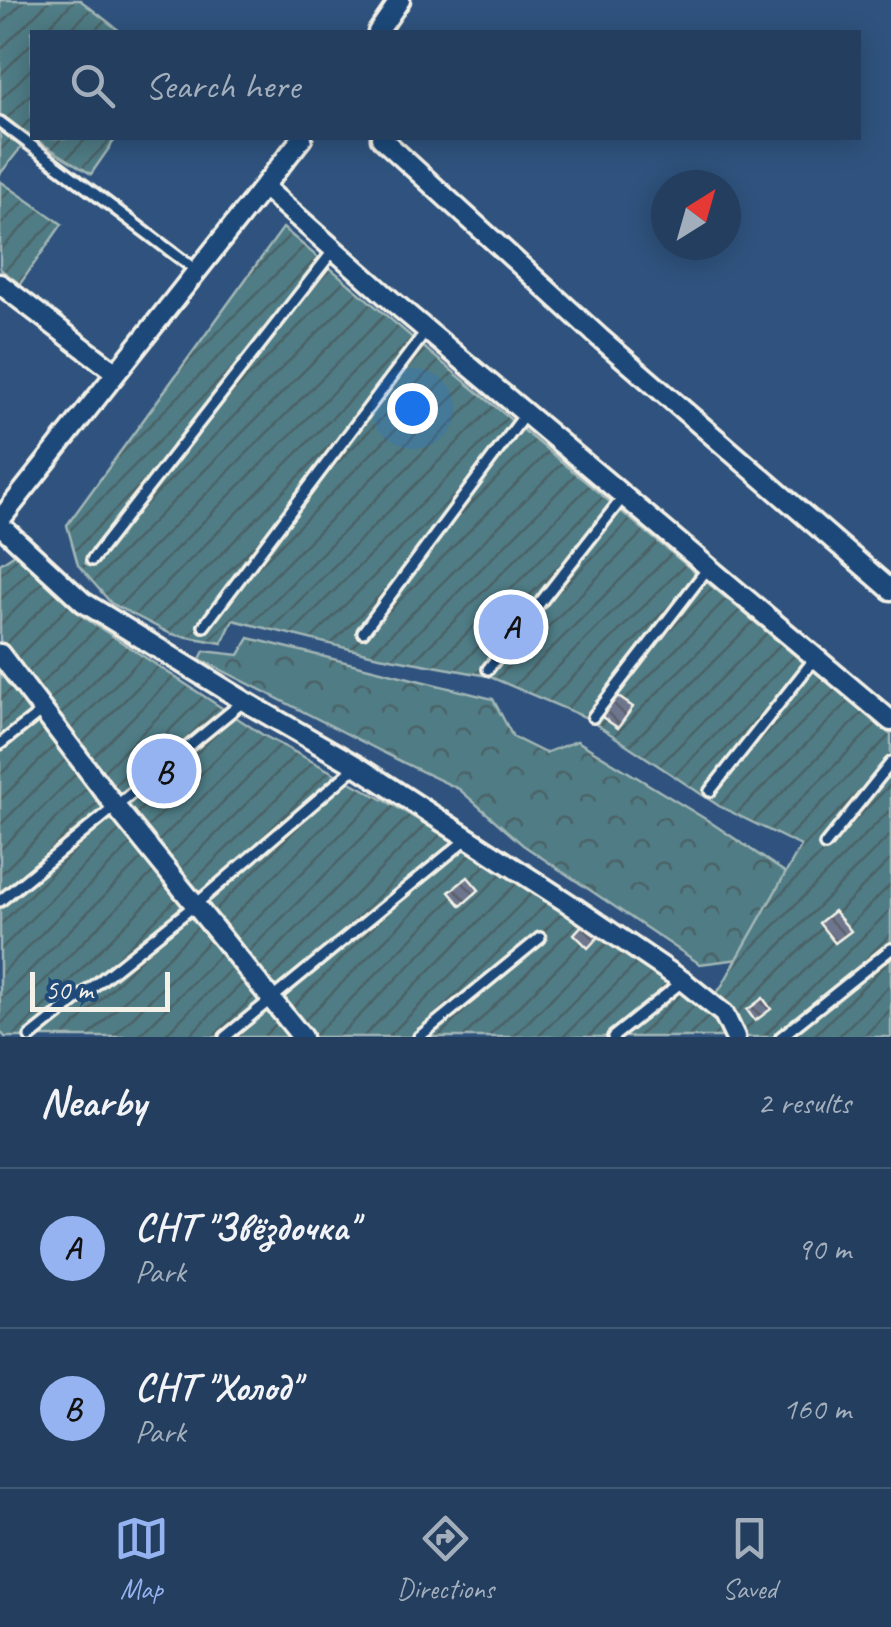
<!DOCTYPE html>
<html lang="en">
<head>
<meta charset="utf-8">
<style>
	:root { --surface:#233e5e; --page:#2f4967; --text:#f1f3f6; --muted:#a3aebc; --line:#405773; --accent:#95b2f1 }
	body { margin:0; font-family:Caveat,sans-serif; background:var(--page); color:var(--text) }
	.compass { position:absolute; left:651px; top:170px; width:90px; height:90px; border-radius:50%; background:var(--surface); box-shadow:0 5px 25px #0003; rotate:37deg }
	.scale { position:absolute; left:30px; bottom:25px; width:140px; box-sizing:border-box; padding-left:10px; border:5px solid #f4f1e8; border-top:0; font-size:28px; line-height:35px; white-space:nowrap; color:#f4f1e8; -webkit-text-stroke:8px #1f4a7a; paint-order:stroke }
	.you { position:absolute; left:412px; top:408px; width:35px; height:35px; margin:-25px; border:8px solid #fff; border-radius:50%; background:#1a73e8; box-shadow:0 0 0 15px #1a73e833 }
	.badge { display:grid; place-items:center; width:65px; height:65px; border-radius:50%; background:var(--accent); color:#111; font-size:32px; font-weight:700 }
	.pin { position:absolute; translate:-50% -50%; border:5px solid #fff; box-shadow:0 2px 10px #0006 }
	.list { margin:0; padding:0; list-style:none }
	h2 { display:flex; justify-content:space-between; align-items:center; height:130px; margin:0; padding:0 40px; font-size:42px }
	h2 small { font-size:32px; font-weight:400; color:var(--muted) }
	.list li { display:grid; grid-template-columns:65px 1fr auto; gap:30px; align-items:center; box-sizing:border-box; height:160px; padding:0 40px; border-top:2px solid var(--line) }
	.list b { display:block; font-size:38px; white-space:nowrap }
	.list p { margin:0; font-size:32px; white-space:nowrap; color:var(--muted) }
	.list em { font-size:32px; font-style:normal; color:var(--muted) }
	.icon { flex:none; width:55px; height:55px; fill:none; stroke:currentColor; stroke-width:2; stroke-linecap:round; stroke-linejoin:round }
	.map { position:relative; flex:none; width:891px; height:1037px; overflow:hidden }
	.search { position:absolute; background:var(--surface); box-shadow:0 5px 25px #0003; left:30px; right:30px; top:30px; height:110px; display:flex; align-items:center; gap:25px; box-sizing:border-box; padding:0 35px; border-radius:0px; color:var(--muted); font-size:38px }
	.sheet { height:450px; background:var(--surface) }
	nav { display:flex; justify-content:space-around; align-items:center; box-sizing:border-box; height:140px; border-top:2px solid var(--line); background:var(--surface); font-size:28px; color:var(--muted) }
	nav a { display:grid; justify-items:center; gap:5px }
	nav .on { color:var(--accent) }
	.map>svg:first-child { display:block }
	.forest { fill:url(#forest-crowns); stroke:#a2b6b6; stroke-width:2.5 }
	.garden { fill:url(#garden-furrows); stroke:#a2b6b6; stroke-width:2.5 }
	.building { fill:url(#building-back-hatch); stroke:#f4f1e8; stroke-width:2.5 }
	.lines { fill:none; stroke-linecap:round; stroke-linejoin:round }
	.service-casing { stroke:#f4f1e8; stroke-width:16 }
	.minor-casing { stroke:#f4f1e8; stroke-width:25 }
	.service { stroke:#1f4a7a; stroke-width:9 }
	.minor { stroke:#1f4a7a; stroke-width:18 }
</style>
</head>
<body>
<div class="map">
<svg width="891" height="1037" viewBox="0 0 891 1037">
	<defs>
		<pattern id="forest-crowns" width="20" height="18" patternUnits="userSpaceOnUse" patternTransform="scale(2.5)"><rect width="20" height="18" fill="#507c85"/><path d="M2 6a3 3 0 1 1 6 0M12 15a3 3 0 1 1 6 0" fill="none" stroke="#4c6266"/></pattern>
		<pattern id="garden-furrows" width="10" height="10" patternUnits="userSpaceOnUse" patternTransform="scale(2.5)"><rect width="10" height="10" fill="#507c85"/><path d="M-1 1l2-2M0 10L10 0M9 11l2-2" fill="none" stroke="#4c6266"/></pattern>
		<pattern id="building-back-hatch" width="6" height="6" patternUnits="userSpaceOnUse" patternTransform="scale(2.5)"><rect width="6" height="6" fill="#6d768d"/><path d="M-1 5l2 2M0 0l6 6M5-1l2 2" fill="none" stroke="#5d616d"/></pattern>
	</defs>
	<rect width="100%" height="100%" fill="#2f537e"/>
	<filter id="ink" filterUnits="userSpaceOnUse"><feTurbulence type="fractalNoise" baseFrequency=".01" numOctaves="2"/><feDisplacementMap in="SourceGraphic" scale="20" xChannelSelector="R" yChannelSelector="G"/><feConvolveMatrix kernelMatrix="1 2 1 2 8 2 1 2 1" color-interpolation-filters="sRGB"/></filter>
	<g filter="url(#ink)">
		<polygon class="forest" points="249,638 493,699 513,737 545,753 577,741 707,820 786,873 739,959 700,964 523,845 459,789 404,763 200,659 204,651 239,655"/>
		<g class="garden">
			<polygon points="0,0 80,0 121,32 32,32 32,137 30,136 0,174"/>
			<polygon points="33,138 116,138 91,174"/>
			<polygon points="0,181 62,224 20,284 0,269"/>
			<polygon points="283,228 427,350 891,735 891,1037 5,1037 0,1031 0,564 15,554 79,614 263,735 395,806 612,937 706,1003 720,989 801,846 719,806 585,717 488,676 374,655 233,620 222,643 171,634 111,603 78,565 67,525"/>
		</g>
		<g class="building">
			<polygon points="617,696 633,707 618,728 602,717"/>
			<polygon points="468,877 479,890 461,906 449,892"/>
			<polygon points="834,911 851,931 835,943 819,923"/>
			<polygon points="586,921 600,935 588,948 574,934"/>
			<polygon points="763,998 771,1009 755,1021 747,1010"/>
		</g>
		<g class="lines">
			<defs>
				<g id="service">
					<polyline points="0,122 197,271"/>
					<polyline points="92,560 333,251"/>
					<polyline points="204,626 427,330"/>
					<polyline points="363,632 526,413"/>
					<polyline points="488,669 624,496"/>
					<polyline points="593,717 708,568"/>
					<polyline points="0,744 42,711"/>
					<polyline points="710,791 816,657"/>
					<polyline points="825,845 891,763"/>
					<polyline points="0,901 244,701"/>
					<polyline points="30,1037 195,905 357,766"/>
					<polyline points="225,1037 468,838"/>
					<polyline points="419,1037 540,938"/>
					<polyline points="613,1037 683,981"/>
					<polyline points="781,1037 891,949"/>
				</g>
				<g id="minor">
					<polyline points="378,32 400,0"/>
					<polyline points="381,138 600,338 891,590"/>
					<polyline points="265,188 392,301 891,721"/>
					<polyline points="0,284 115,372"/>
					<polyline points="0,520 302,138"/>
					<polyline points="0,525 83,602 244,701 357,766 568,903 683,981 724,1014 735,1037"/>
					<polyline points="0,654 116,807 302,1037"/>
				</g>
			</defs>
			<use href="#service" class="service-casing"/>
			<use href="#minor" class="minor-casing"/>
			<use href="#service" class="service"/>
			<use href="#minor" class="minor"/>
		</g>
	</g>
</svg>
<svg class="compass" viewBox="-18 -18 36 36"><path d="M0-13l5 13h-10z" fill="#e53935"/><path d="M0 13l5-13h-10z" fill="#a3aebc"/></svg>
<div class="scale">50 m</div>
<div class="you"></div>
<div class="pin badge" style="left:511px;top:627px">A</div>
<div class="pin badge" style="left:164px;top:771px">B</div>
<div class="search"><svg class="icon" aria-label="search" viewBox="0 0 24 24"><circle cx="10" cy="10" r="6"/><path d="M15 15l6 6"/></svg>Search here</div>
</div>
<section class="sheet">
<h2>Nearby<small>2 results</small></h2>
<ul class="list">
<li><span class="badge">A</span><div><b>СНТ &quot;Звёздочка&quot;</b><p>Park</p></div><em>90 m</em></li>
<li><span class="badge">B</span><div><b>СНТ &quot;Холод&quot;</b><p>Park</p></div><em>160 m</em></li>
</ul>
</section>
<nav>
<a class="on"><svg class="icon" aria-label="map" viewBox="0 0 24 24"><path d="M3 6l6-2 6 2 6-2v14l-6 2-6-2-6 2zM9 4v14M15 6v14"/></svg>Map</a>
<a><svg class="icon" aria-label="directions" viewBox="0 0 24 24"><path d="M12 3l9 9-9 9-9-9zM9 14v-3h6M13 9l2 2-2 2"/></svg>Directions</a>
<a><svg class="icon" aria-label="saved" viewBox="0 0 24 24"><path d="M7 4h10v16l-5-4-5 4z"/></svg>Saved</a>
</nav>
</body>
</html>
